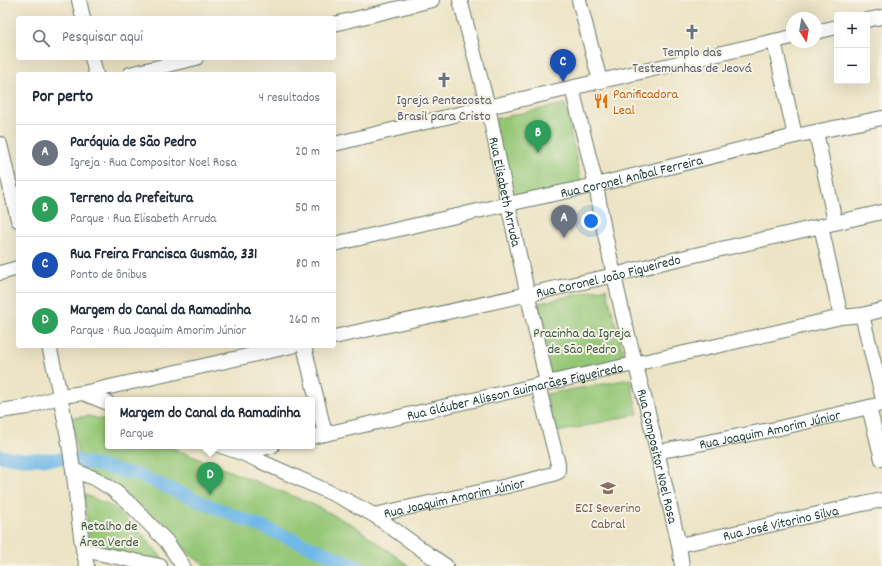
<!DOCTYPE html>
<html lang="pt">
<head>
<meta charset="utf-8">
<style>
	:root { --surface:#fff; --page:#f6f6f7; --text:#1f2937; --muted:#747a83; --line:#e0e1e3; --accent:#b5179e }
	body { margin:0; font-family:Dekko,sans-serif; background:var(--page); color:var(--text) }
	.controls { position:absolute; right:12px; top:12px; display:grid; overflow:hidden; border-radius:4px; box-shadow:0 4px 16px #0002 }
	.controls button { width:36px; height:36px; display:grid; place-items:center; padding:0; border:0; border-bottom:1px solid var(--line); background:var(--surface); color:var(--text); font:20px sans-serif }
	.compass { position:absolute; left:786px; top:12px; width:36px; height:36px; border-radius:50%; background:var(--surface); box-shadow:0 4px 16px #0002; rotate:169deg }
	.you { position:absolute; left:591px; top:221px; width:14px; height:14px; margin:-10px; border:3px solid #fff; border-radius:50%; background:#1a73e8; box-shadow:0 0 0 6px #1a73e833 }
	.badge { display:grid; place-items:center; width:26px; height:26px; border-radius:50%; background:var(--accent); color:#fff; font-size:13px; font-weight:700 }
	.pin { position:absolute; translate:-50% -33px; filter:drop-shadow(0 1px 2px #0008) }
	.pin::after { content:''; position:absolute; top:21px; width:14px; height:12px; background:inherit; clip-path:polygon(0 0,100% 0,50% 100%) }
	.popup { position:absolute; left:105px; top:397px; width:210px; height:52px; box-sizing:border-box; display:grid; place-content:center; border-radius:4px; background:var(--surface); filter:drop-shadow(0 1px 3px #0005); font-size:13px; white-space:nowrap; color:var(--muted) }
	.popup b { font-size:15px; color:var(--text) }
	.popup::after { content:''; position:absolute; left:50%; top:100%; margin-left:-8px; border:8px solid transparent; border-top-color:var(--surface) }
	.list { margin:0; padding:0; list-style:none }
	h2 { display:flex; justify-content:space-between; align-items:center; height:52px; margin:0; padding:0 16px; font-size:17px }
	h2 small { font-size:13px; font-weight:400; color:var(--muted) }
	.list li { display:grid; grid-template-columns:26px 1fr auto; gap:12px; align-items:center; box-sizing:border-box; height:56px; padding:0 16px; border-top:1px solid var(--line) }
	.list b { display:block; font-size:15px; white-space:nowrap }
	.list p { margin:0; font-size:13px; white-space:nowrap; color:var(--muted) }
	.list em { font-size:13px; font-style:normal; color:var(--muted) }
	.icon { flex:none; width:22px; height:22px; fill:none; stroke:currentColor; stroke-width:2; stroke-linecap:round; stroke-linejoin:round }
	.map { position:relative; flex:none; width:882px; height:566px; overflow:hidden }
	.search { position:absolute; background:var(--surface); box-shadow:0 4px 16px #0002; left:16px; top:16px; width:320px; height:44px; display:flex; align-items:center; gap:10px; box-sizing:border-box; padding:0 14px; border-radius:4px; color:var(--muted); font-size:15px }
	.panel { position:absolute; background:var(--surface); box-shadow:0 4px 16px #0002; left:16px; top:72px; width:320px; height:276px; border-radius:4px }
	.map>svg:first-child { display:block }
	.green { fill:#95c777; stroke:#5a8256 }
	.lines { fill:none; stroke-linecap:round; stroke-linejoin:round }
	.canal { stroke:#70b8e8; stroke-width:13 }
	.street-casing { stroke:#677767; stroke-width:16 }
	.street { stroke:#fff; stroke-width:14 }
	.labels { text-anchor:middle; stroke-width:4; stroke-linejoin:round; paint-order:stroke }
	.worship-label { font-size:14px; fill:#5b616d; stroke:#f7f3e8 }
	.food-label { font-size:14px; fill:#c56008; stroke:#f7f3e8; text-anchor:start }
	.street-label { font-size:14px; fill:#1f3d34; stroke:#f7f3e8 }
	.park-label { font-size:14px; fill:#375941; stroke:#f7f3e8 }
	.education-label { font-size:14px; fill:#785e54; stroke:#f7f3e8 }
</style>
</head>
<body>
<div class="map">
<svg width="882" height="566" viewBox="0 0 882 566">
	<rect width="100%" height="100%" fill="#f7f3e8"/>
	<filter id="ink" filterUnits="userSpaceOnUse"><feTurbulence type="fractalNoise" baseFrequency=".025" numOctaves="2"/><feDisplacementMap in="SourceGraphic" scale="8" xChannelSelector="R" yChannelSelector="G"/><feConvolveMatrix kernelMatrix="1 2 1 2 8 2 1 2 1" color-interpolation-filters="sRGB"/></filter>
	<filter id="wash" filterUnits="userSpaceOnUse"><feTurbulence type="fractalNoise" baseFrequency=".012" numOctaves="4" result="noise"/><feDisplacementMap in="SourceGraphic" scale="16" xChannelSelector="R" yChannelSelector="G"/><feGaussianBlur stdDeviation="0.9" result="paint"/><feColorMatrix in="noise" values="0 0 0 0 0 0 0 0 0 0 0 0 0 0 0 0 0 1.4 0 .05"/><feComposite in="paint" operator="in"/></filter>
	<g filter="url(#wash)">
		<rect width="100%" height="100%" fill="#ece4c5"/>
		<g class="green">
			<polygon points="565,104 582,187 512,202 494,119"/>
			<polygon points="606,288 627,367 552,384 539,303"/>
			<polygon points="630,379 638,414 554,433 546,394"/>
			<polygon points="89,416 108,421 108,446 167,446 310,503 355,526 409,566 206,566 193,557 153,519 81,472 71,418"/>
			<polygon points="84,494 113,507 142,534 168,565 90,550"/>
		</g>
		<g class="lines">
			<polyline class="canal" points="0,456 23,459 71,459 138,475 194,499 357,566"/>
		</g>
	</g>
	<g filter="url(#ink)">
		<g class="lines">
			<defs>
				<g id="street">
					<polyline points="79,0 83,18"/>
					<path id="s1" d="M 460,0 L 488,107 L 508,204 L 547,383"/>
					<polyline points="579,0 600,81"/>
					<polyline points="867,20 882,17"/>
					<polyline points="334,24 432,0"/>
					<polyline points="816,32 837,27"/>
					<polyline points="774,41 795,136"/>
					<polyline points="92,58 96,74"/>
					<polyline points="130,74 196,58"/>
					<path id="s2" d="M 572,88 L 596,185 L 604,230 L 624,320 L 647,408 L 679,545 L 682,566"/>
					<polyline points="816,132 835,222"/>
					<polyline points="0,144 18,220"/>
					<polyline points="334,144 488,107 792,37"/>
					<polyline points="821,226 841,317"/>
					<path id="s3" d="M 334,244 L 508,204 L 596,185 L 795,136 L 882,118"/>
					<polyline points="0,273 18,268"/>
					<polyline points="862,315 882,395"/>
					<path id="s4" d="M 334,337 L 615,275 L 660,263 L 882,212"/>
					<path d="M 49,346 C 59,387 67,428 73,469 C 78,502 78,534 87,566"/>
					<polyline points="304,346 325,434"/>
					<polyline points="83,393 108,403"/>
					<polyline points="869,407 882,459"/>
					<polyline points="0,411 28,407 61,396 83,393 292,346"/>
					<path id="s5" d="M 312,437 L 547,383 L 721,345 L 841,317 L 862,315 L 882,310"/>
					<polyline points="221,446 242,453 340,497 374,515 431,556 446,566"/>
					<path id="s6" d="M 657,452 L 775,429 L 882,404"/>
					<polyline points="242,453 272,446"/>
					<polyline points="73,470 96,479 112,489 129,503 167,542 183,566"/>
					<path id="s7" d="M 374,515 L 507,486 L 539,478 L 553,474 L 558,472 L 558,464 L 538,385"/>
					<path id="s8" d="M 679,545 C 747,531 814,514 882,500"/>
					<polyline points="83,550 160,566"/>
				</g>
			</defs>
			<use href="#street" class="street-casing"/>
			<use href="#street" class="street"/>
		</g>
	</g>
	<defs>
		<symbol id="church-bare" viewBox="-9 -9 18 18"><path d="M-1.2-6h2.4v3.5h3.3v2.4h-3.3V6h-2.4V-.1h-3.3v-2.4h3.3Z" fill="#6b7280" stroke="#f7f3e8" stroke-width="2.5" paint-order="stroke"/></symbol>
		<symbol id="restaurant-bare" viewBox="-9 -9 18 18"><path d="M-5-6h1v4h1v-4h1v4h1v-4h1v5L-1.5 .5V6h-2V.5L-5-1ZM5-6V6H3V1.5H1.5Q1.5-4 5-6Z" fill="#e8710a" stroke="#f7f3e8" stroke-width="2.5" paint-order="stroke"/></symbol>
		<symbol id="school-bare" viewBox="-9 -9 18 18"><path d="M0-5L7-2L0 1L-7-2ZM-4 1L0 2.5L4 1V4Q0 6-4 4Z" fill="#8d6e63" stroke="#f7f3e8" stroke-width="2.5" paint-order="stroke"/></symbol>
	</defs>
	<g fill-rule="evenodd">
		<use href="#church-bare" x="681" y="21" width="22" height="22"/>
		<use href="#church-bare" x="433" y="69" width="22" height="22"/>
		<use href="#restaurant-bare" x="590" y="90" width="22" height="22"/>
		<use href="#school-bare" x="597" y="477" width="22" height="22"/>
	</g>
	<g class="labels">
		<g class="worship-label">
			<text x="692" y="56">Templo das<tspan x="692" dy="16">Testemunhas de Jeová</tspan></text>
			<text x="444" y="104">Igreja Pentecosta<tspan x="444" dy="16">Brasil para Cristo</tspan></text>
		</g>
		<g class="food-label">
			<text x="613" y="98">Panificadora<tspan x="613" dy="16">Leal</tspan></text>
		</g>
		<g class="street-label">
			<text dy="5" stroke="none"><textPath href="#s3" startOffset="305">Rua Coronel Aníbal Ferreira</textPath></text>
			<text dy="5" stroke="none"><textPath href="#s1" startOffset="197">Rua Elisabeth Arruda</textPath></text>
			<text dy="5" stroke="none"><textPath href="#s4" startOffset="281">Rua Coronel João Figueiredo</textPath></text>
			<text dy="5" stroke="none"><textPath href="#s5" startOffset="208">Rua Gláuber Alisson Guimarães Figueiredo</textPath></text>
			<text dy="5" stroke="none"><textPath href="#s6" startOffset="115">Rua Joaquim Amorim Júnior</textPath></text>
			<text dy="5" stroke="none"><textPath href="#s2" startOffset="378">Rua Compositor Noel Rosa</textPath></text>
			<text dy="5" stroke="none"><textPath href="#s7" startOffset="82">Rua Joaquim Amorim Júnior</textPath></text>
			<text dy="5" stroke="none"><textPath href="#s8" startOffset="104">Rua José Vitorino Silva</textPath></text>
		</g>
		<g class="park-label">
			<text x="582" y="337">Pracinha da Igreja<tspan x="582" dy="16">de São Pedro</tspan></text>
			<text x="109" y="530">Retalho de<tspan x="109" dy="16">Área Verde</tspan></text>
		</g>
		<g class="education-label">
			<text x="608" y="512">ECI Severino<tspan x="608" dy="16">Cabral</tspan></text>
		</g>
	</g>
</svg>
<div class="controls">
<button>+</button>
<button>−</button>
</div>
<svg class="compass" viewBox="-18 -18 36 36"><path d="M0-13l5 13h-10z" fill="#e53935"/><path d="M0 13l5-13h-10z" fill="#747a83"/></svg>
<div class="you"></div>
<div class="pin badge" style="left:564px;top:238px;background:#6b7280">A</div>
<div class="pin badge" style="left:538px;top:153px;background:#2e9e5b">B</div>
<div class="pin badge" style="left:563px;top:82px;background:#1a4fb4">C</div>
<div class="pin badge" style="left:210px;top:495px;background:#2e9e5b">D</div>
<div class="popup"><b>Margem do Canal da Ramadinha</b>Parque</div>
<div class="search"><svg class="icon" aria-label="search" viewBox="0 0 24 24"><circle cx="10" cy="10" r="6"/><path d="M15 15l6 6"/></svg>Pesquisar aqui</div>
<section class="panel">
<h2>Por perto<small>4 resultados</small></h2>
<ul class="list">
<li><span class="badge" style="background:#6b7280">A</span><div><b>Paróquia de São Pedro</b><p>Igreja · Rua Compositor Noel Rosa</p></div><em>20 m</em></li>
<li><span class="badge" style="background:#2e9e5b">B</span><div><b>Terreno da Prefeitura</b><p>Parque · Rua Elisabeth Arruda</p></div><em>50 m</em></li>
<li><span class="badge" style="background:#1a4fb4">C</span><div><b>Rua Freira Francisca Gusmão, 331</b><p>Ponto de ônibus</p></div><em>80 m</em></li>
<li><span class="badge" style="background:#2e9e5b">D</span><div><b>Margem do Canal da Ramadinha</b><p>Parque · Rua Joaquim Amorim Júnior</p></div><em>260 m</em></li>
</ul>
</section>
</div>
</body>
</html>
